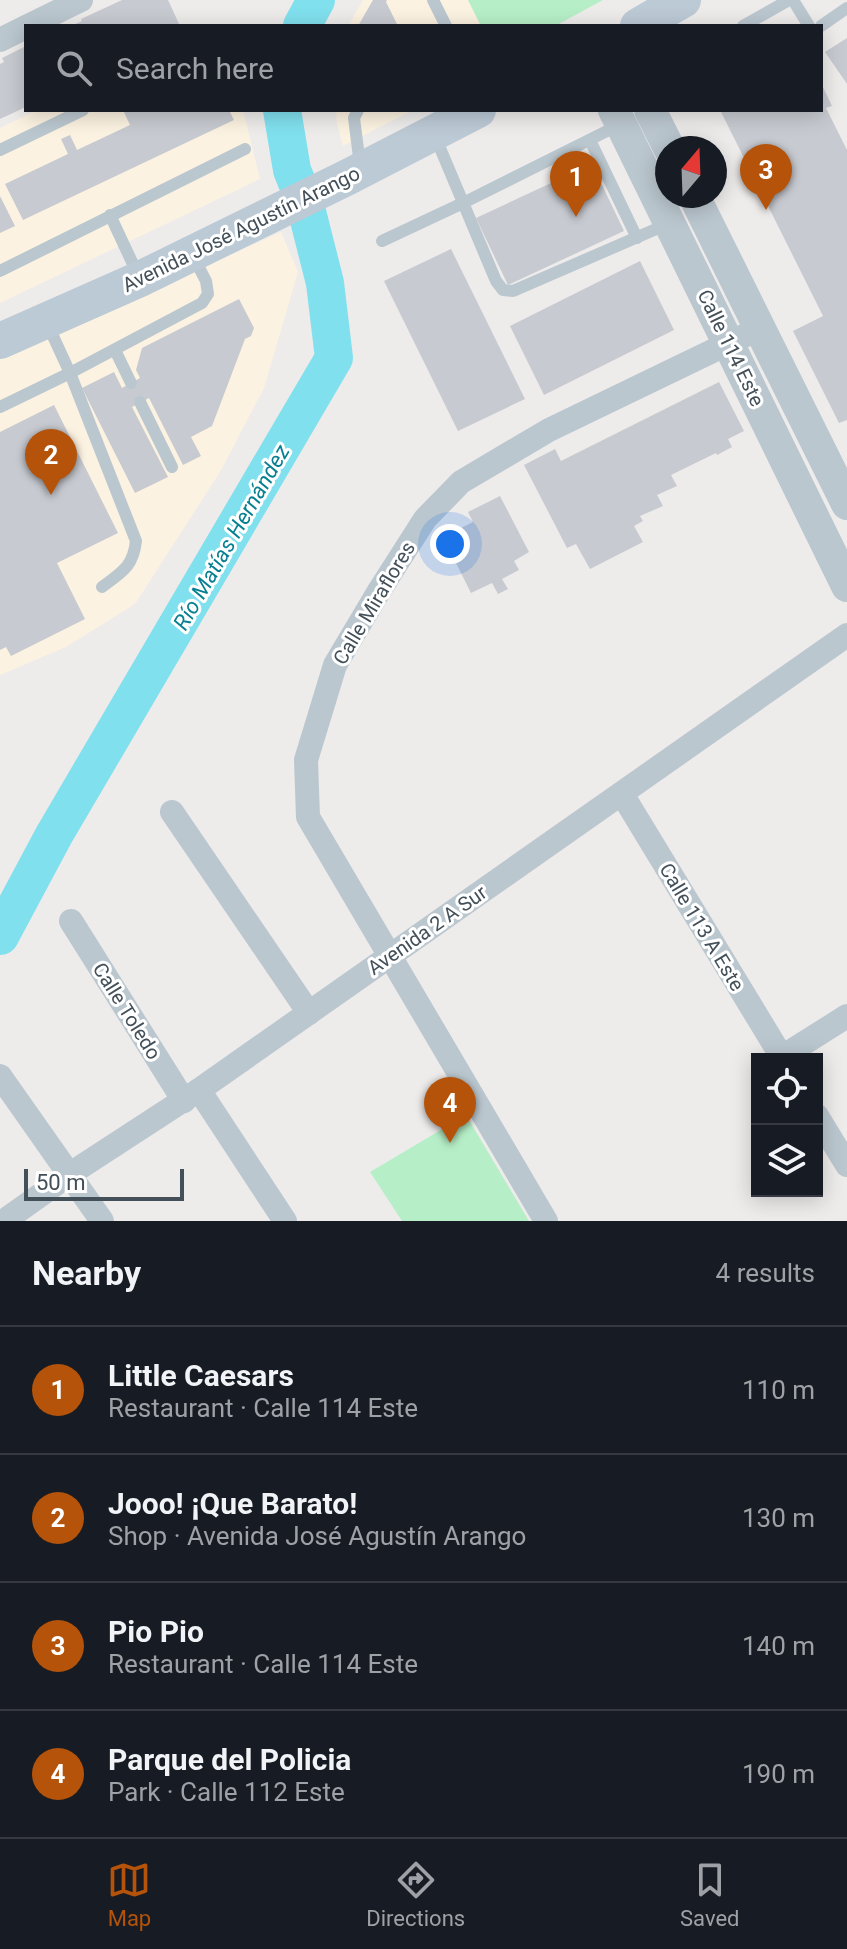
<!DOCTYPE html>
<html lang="en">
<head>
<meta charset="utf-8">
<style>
	:root { --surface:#171b24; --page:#242831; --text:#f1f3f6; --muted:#9ea1a6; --line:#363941; --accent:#b45309 }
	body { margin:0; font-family:Roboto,sans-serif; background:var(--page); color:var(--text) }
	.controls { position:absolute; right:24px; bottom:24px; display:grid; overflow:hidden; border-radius:0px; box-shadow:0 4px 20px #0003 }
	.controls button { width:72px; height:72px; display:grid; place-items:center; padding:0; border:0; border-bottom:2px solid var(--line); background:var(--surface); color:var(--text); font:40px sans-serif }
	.compass { position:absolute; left:655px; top:136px; width:72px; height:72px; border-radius:50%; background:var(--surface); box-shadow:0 4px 20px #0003; rotate:19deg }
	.scale { position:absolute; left:24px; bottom:20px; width:160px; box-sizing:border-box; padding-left:8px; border:4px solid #435059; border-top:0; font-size:22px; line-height:28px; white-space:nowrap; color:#435059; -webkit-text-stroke:6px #fff; paint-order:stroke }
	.you { position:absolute; left:450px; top:544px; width:28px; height:28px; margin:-20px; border:6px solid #fff; border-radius:50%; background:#1a73e8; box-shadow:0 0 0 12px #1a73e833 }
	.badge { display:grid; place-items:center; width:52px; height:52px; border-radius:50%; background:var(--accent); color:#fff; font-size:26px; font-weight:700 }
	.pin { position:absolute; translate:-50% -66px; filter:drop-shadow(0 2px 4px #0008) }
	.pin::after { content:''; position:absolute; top:42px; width:28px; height:24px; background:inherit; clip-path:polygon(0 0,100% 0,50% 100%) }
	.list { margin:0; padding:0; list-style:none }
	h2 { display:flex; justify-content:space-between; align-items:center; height:104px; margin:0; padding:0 32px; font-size:34px }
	h2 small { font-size:26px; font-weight:400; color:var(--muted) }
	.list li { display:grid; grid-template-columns:52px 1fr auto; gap:24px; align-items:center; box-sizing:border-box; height:128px; padding:0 32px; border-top:2px solid var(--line) }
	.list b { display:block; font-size:30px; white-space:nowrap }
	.list p { margin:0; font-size:26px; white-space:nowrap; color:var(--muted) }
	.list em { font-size:26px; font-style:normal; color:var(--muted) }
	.icon { flex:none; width:44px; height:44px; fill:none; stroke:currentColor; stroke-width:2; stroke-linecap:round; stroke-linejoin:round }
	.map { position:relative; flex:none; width:847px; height:1221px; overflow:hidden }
	.search { position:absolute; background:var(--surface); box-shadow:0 4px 20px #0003; left:24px; right:24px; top:24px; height:88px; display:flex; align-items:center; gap:20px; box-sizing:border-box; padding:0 28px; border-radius:0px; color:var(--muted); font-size:30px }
	.sheet { height:616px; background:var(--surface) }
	nav { display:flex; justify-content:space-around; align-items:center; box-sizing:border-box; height:112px; border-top:2px solid var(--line); background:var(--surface); font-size:22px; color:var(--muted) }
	nav a { display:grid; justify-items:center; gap:4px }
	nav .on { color:var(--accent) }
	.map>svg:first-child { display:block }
	.commercial { fill:#fcf2e1 }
	.green { fill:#b6efc7 }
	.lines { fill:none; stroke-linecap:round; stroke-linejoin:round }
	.river { stroke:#81e0ee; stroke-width:38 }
	.building { fill:#c7cad0 }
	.service { stroke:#bbc7cf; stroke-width:12 }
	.minor { stroke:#bbc7cf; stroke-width:24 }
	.tertiary { stroke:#bbc7cf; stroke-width:32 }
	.secondary { stroke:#bccad6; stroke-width:36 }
	.labels { text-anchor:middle; stroke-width:6; stroke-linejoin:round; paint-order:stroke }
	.street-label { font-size:20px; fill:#435059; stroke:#fff }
	.water-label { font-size:22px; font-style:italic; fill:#088091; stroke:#fff }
</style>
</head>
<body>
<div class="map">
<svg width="847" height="1221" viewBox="0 0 847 1221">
	<rect width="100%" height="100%" fill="#eeebeb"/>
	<g class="commercial">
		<polygon points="363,0 468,0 481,26 348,26"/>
		<polygon points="37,110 243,110 260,179 0,303 0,128"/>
		<polygon points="336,110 413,110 343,146 337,124"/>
		<polygon points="281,232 298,272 264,388 220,472 135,604 66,647 0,675 0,359"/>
	</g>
	<g class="green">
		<polygon points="468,0 603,0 555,26 481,26"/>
		<polygon points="466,1115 529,1221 402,1221 370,1172"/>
	</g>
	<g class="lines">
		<g class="river">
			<polyline points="302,26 316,0"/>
			<polyline points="0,936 54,835 334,358 325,283 304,200 292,170 282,110"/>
		</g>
	</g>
	<g class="building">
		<polygon points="122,0 168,0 180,26 71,26 82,21 81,19"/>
		<polygon points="373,0 387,0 386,2 398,26 358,26"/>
		<polygon points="847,38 847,84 825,52"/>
		<polygon points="26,46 26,107 0,119 0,64 4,62 2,58"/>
		<polygon points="821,83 832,106 826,108 847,150 847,420 839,423 793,331 823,316 720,110 821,110"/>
		<polygon points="123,110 154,110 155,112 160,110 229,110 234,120 23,220 5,184 68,154 61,139 70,135 77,150 130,125"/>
		<polygon points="592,164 624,231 508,285 476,218"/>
		<polygon points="0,196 15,226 0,233"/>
		<polygon points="451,249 525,399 458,431 384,281"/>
		<polygon points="640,261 674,330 544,395 510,326"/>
		<polygon points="239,299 254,328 251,336 245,339 212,426 191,437 201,456 183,465 149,398 132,407 168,477 135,493 82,388 114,372 122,388 140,378 136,370 142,348"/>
		<polygon points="719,382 744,431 728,439 732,447 717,455 716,453 671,475 677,486 657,495 663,506 640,516 643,521 634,526 643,542 590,569 576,544 567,548 524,465 555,449 561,461"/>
		<polygon points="54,405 118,533 57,563 85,619 11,656 6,647 0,650 0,432"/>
		<polygon points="500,496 529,552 514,561 519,570 502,579 508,589 498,594 492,583 471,593 443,537 473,522 468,512"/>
	</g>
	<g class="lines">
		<g class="service">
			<polyline points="433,0 446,26"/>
			<polyline points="793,0 809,26"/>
			<polyline points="743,26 789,0"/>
			<polyline points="821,26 847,8"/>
			<polyline points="358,110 354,118 360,165"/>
			<polyline points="435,136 496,281 503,290 513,291 670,223"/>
			<polyline points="590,140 637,238"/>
			<polyline points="0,150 83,110"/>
			<polyline points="110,215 139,277"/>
			<polyline points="382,241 463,203 619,125"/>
			<polyline points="0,271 245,149"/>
			<path d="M 47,323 L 70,373 L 136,541 C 133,567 122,572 102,587"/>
			<polyline points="115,350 131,383"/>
			<polyline points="140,402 172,467"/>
			<polyline points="0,407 70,373 202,303 208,294 206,281 193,256"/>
		</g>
		<g class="minor">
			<polyline points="28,26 81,0"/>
			<polyline points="0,40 26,27"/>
			<polyline points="622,794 783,1059"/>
			<polyline points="172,812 309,1013"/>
			<polyline points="71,921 184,1101"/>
			<polyline points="782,1057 847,1016"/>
			<polyline points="0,1076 102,1221"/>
			<polyline points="199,1090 285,1221"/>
			<polyline points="817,1116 847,1165"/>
			<polyline points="4,1221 70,1174 199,1090 847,635"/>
			<polyline points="546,1221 308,817 306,760 335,665 379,591 425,519 461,482 549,430 760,328"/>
		</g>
		<g class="tertiary">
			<polyline points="614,110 847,586"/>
			<polyline points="650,110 669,148"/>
			<polyline points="694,196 847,504"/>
		</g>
		<g class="secondary">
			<polyline points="638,26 683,0"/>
			<polyline points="0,341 140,279 348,177 478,110"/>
		</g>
	</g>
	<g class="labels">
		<g class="street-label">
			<text transform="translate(241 229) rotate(-26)" y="7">Avenida José Agustín Arango</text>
			<text transform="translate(731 348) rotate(64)" y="7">Calle 114 Este</text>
			<text transform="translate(374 603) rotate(-59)" y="7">Calle Miraflores</text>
			<text transform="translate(702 927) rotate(59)" y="7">Calle 113 A Este</text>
			<text transform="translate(427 930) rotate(-35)" y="7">Avenida 2 A Sur</text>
			<text transform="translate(127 1011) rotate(58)" y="7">Calle Toledo</text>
		</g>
		<g class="water-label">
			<text transform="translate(231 537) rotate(-60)" y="8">Río Matías Hernández</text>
		</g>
	</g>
</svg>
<div class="controls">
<button><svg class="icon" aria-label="locate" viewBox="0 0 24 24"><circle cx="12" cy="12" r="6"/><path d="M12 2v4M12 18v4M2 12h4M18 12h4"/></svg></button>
<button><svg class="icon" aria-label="layers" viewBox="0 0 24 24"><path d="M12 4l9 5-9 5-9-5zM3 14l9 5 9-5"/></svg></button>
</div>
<svg class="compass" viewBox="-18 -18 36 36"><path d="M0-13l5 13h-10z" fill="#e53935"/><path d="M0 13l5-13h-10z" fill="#9ea1a6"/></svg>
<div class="scale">50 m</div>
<div class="you"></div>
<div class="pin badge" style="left:576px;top:217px">1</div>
<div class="pin badge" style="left:51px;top:495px">2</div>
<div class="pin badge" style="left:766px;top:210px">3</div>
<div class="pin badge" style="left:450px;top:1143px">4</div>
<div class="search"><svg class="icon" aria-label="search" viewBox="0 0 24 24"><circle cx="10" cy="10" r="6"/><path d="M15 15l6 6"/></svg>Search here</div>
</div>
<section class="sheet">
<h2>Nearby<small>4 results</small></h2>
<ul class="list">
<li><span class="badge">1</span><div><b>Little Caesars</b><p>Restaurant · Calle 114 Este</p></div><em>110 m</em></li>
<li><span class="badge">2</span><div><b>Jooo! ¡Que Barato!</b><p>Shop · Avenida José Agustín Arango</p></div><em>130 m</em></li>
<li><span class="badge">3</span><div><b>Pio Pio</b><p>Restaurant · Calle 114 Este</p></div><em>140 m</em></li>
<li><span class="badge">4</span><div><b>Parque del Policia</b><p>Park · Calle 112 Este</p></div><em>190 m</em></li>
</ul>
</section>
<nav>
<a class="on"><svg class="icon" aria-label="map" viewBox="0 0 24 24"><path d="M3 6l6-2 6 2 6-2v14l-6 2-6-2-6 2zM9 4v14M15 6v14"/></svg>Map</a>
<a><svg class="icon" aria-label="directions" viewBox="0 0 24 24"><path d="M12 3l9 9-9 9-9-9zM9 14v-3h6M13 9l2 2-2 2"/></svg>Directions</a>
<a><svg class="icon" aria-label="saved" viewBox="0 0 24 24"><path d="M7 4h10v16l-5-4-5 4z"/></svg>Saved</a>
</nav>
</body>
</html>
